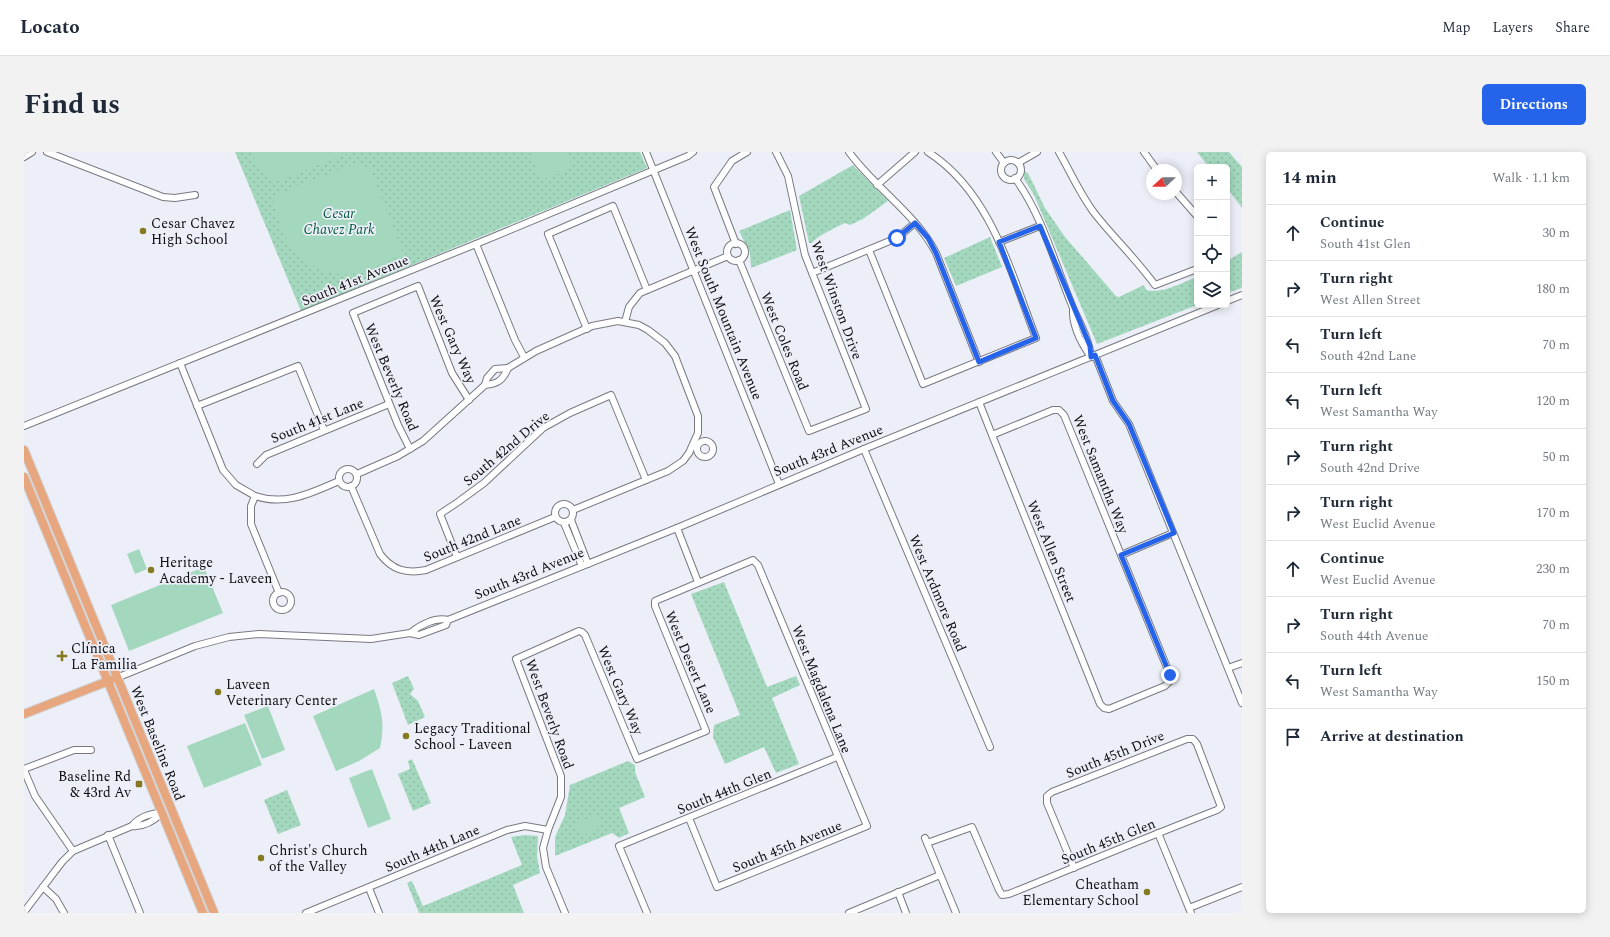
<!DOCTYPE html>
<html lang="en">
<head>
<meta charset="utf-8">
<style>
	:root { --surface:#fff; --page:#f2f2f3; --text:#1f2937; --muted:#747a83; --line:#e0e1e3; --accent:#2563eb }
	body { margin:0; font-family:Spectral,serif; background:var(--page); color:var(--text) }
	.controls { position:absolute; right:12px; top:12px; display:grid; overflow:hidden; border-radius:6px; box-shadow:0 2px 10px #0003 }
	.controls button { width:36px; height:36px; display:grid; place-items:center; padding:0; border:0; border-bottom:1px solid var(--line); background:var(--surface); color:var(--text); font:20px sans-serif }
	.compass { position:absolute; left:1122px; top:12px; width:36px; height:36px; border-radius:50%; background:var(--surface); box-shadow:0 2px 10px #0003; rotate:248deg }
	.stop { position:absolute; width:12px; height:12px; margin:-9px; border:3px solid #2563eb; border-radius:50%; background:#fff }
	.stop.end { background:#2563eb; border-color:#fff; box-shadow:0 1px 4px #0008 }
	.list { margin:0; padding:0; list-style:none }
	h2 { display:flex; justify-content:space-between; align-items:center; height:52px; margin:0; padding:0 16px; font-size:17px }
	h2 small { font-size:13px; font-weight:400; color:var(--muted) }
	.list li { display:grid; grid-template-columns:26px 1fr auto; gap:12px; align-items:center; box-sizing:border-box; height:56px; padding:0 16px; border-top:1px solid var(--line) }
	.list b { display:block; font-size:15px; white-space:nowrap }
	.list p { margin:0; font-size:13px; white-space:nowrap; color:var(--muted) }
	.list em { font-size:13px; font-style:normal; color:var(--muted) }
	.icon { flex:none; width:22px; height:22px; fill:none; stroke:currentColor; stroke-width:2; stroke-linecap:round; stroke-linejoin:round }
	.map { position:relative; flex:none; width:1218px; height:761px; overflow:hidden; border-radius:6px }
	header { display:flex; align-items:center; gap:24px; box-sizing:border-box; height:56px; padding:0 20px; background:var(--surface); border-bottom:1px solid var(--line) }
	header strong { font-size:19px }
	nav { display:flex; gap:22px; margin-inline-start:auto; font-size:14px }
	.intro { display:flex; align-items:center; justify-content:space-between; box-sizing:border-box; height:96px; padding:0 24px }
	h1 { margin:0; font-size:28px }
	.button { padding:10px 18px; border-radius:6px; background:var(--accent); color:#fff; font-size:14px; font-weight:700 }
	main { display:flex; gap:24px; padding:0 24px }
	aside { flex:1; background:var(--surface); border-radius:6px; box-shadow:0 2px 10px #0003 }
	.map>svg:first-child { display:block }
	.grass { fill:url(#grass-dots) }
	.garden { fill:#a3d8be }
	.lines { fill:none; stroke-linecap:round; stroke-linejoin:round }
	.minor-casing { stroke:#787981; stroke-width:8 }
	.major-casing { stroke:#cfcfcf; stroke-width:10 }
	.minor { stroke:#fff; stroke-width:6 }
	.major { stroke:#e8a67f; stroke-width:8 }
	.route { stroke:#2563eb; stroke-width:5 }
	.poi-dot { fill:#847a1f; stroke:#edeff8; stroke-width:1.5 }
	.labels { text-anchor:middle; stroke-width:3.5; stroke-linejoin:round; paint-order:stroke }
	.park-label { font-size:14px; font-style:italic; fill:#005a3d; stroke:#edeff8 }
	.poi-label { font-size:14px; fill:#0d0d10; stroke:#edeff8; text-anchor:start }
	.street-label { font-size:14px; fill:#0d0d10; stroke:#edeff8 }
</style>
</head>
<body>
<header>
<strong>Locato</strong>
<nav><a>Map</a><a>Layers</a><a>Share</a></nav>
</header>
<div class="intro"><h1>Find us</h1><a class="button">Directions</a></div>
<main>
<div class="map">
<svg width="1218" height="761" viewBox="0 0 1218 761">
	<defs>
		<pattern id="grass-dots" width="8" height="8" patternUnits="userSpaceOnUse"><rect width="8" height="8" fill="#a3d8be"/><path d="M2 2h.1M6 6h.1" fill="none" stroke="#8bb8a2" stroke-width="1.8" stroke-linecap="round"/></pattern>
	</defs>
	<rect width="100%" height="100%" fill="#edeff8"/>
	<g class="grass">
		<polygon points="211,0 616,0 623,16 277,159"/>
		<polygon points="1173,0 1205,0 1218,15 1218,56 1203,36 1203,15 1185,15"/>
		<path d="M 829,13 L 864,49 L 839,67 L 826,73 L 821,71 C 813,75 793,84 788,91 L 785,91 L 775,44 Z"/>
		<path d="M 1000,19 L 1004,21 L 1021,56 L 1041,85 L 1092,144 L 1095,145 L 1120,133 L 1122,138 C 1140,142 1156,131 1173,125 L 1173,153 L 1073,192 L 1010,43 L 1000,27 Z"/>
		<polygon points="766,58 773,98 727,116 726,101 715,79"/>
		<polygon points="966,85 978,115 932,134 920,106"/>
		<polygon points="1218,100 1218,136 1203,141 1203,109"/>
		<polygon points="700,430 743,535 772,524 776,533 748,546 775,612 752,621 740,595 701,612 689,585 690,573 716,563 667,442"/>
		<polygon points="384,524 390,537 386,542 394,549 401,565 384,573 368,531"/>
		<polygon points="388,607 407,651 389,659 374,622 386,617 384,609"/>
		<polygon points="604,609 611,613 611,620 621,645 595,656 605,681 595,686 588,681 531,704 531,685 541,663 546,633"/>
		<polygon points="263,638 277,673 254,682 240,648"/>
		<polygon points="500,683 514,684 513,704 516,721 489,733 500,761 395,761 383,731 388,729 399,754 498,713 487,685"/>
	</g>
	<g class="garden">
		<polygon points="226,0 327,0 249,31 237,19"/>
		<polygon points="506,0 542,0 549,16 517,28"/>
		<path d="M 333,11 L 346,16 L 379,101 C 368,107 357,113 345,118 C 313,130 277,116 261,85 C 255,73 253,58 248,44 Z"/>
		<polygon points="115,397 123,417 111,422 103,402"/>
		<polygon points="180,415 199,461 105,499 87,453"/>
		<path d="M 350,537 C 358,560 361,572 356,596 L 335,609 L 312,619 L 289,564 Z"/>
		<polygon points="244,554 261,598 238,607 220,563"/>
		<polygon points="221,571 238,613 180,636 163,594"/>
		<polygon points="348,617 367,667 344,676 325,626"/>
		<polygon points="573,663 578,676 556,684 551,671"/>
	</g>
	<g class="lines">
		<defs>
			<g id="minor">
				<polyline points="23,0 139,45 151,46 171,43"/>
				<polyline points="622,0 755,332"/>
				<path d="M 825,0 C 851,36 892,62 912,101 L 955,210"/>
				<polyline points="972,0 980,11"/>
				<path d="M 1035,0 C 1047,21 1056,42 1071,62 C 1090,86 1113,108 1131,133 L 1173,117"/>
				<polyline points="1120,0 1133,18"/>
				<polyline points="0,5 8,0"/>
				<circle cx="987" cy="18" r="10"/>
				<polyline points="994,11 1013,0"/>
				<path d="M 991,26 C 1018,63 1030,109 1047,151 C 1054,169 1065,185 1067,205"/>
				<polyline points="853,33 891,0"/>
				<polyline points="1152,40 1173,64"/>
				<polyline points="975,90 1016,74"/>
				<circle cx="712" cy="100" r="9"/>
				<polyline points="452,92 491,188 500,205"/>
				<polyline points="712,92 690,35 708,9 723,0"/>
				<path d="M 845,98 L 899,232 L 1012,186 C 987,121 967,40 904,0"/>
				<polyline points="715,108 785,279 842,257 781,103 764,24 752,0"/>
				<polyline points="788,121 873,86 891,71"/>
				<polyline points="1203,149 1218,143"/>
				<path d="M 1049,157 C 1048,174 1057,191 1067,205"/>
				<polyline points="601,170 605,155 616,141 704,104"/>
				<polyline points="563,177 524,82 589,54 623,138"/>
				<polyline points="1071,203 1089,249 1105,272 1218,551"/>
				<polyline points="156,211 199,318 212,333 231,344 227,354 227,372 255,441"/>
				<path d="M 461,233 C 474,232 479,228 484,216"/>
				<polyline points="955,250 968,283 1076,552 1080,556 1085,557 1141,534 1145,530 1146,523 1040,263 1035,258 1029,258 968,283"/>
				<polyline points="173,254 274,214 300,278"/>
				<polyline points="0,274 452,92 664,4 669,0"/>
				<circle cx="681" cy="297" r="8"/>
				<polyline points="386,297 374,273 329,161 394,134 428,221 445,248"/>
				<polyline points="840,297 966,595"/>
				<polyline points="233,312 242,303 365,252"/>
				<circle cx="324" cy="326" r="9"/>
				<polyline points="333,322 374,304 399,289 461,233 463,226 471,217 484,216 512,199 568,174 594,169 615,173 624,178 641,191 651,204 674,264 674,281 665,301 659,309 644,319 549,358"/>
				<path d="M 327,334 L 356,402 C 368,418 382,422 402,418 L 531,365"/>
				<path d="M 231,344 C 262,354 287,341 315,329"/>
				<circle cx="540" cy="361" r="9"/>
				<polyline points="547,368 564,412"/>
				<polyline points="540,371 558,414"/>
				<polyline points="653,376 674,430"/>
				<polyline points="1097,403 1149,381"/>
				<polyline points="433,405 416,362 434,350 460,331 519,276 546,261 587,243 622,328"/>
				<circle cx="258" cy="449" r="9"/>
				<path d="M 386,481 C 396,473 411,465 424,468 L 653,376 L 840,297 L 1194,153"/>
				<polyline points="1204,516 1218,511"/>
				<polyline points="90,527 171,494 205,485 235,482 347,487 386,481 395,483 422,473 424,468"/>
				<polyline points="0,617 50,598 67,598"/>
				<polyline points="0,618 11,644 49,699"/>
				<path d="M 108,674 C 115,665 127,661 138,661"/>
				<polyline points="1134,681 1167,761"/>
				<polyline points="84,683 116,761"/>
				<polyline points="901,686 932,761"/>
				<path d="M 903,691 L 948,675 L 975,738 L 978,743 L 985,742 C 1054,714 1123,685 1193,658 L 1197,655 L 1173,592 L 1169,587 L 1163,587 L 1028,640 L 1023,644 L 1023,651 L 1050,716"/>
				<polyline points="19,735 32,747 40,761"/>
				<polyline points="345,736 355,761"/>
				<polyline points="874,740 882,761"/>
				<polyline points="1165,756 1218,735"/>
				<path d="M 0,760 L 38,710 L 49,699 L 108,674 C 119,675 130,669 138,661"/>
				<polyline points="282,761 483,678 501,674 524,678"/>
				<polyline points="541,761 522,715 519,696 524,678 537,645 537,624 492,507 555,479 558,480 561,483 613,607 682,579 631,454 631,449 729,408 734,413 843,674 693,735 665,666"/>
				<polyline points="623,761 595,694 813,605"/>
				<polyline points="825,761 916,723"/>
			</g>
			<g id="major">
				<polyline points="0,298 190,761"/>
				<polyline points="0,325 179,761"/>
				<polyline points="0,562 87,528"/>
			</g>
		</defs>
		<use href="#minor" class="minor-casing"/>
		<use href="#major" class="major-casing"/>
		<use href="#minor" class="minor"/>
		<use href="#major" class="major"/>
	</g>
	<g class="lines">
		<polyline class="route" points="873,86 891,71 904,86 912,101 955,210 1012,186 975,90 1016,74 1066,194 1067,205 1071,203 1089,249 1105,272 1150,381 1097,403 1146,523"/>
	</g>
	<g class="poi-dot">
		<circle cx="119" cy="79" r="4"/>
		<circle cx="127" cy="418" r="4"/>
		<path d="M36 498h4v4h4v4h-4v4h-4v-4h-4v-4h4z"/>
		<circle cx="194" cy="540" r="4"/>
		<circle cx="382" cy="584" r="4"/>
		<rect x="111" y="628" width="8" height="8" rx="2"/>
		<circle cx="237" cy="706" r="4"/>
		<circle cx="1123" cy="740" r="4"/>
	</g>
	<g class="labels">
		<g class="park-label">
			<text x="315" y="66">Cesar<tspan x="315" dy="16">Chavez Park</tspan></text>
		</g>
		<g class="poi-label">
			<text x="127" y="76">Cesar Chavez<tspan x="127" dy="16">High School</tspan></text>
			<text x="135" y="415">Heritage<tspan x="135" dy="16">Academy - Laveen</tspan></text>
			<text x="47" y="501">Clínica<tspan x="47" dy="16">La Familia</tspan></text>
			<text x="202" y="537">Laveen<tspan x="202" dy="16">Veterinary Center</tspan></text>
			<text x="390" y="581">Legacy Traditional<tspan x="390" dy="16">School - Laveen</tspan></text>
			<text x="107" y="629" text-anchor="end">Baseline Rd<tspan x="107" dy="16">&amp; 43rd Av</tspan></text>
			<text x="245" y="703">Christ's Church<tspan x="245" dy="16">of the Valley</tspan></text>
			<text x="1115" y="737" text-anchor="end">Cheatham<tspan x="1115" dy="16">Elementary School</tspan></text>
		</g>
		<g class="street-label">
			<text transform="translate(331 128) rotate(-22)" y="5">South 41st Avenue</text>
			<text transform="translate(813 148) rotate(70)" y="5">West Winston Drive</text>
			<text transform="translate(700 161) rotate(68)" y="5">West South Mountain Avenue</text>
			<text transform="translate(429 187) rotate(66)" y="5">West Gary Way</text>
			<text transform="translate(761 189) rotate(68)" y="5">West Coles Road</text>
			<text transform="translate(368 225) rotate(67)" y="5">West Beverly Road</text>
			<text transform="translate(293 268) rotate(-22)" y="5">South 41st Lane</text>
			<text transform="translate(482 296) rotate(-40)" y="5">South 42nd Drive</text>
			<text transform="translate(804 298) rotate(-22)" y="5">South 43rd Avenue</text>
			<text transform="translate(1077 322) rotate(68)" y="5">West Samantha Way</text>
			<text transform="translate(448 386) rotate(-22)" y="5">South 42nd Lane</text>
			<text transform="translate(1028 399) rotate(68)" y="5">West Allen Street</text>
			<text transform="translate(505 421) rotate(-22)" y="5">South 43rd Avenue</text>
			<text transform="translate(914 441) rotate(67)" y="5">West Ardmore Road</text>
			<text transform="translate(667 510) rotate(67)" y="5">West Desert Lane</text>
			<text transform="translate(798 537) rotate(68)" y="5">West Magdalena Lane</text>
			<text transform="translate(597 538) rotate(67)" y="5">West Gary Way</text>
			<text transform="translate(526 562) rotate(70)" y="5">West Beverly Road</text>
			<text transform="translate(134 591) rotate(68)" y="5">West Baseline Road</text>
			<text transform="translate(1091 602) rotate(-22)" y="5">South 45th Drive</text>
			<text transform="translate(700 639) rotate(-22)" y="5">South 44th Glen</text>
			<text transform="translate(1084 689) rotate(-22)" y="5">South 45th Glen</text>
			<text transform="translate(763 694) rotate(-22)" y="5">South 45th Avenue</text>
			<text transform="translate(408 696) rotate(-23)" y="5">South 44th Lane</text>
		</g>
	</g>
</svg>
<div class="controls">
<button>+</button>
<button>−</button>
<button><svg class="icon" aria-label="locate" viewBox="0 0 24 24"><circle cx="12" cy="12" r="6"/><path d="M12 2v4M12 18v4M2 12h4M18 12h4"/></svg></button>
<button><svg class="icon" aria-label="layers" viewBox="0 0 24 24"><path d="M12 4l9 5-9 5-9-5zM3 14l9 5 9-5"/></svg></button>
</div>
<svg class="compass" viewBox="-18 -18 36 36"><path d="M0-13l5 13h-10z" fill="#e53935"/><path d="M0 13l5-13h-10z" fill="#747a83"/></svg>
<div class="stop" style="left:873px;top:86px"></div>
<div class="stop end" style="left:1146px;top:523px"></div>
</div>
<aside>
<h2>14 min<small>Walk · 1.1 km</small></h2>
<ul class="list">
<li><svg class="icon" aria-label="ahead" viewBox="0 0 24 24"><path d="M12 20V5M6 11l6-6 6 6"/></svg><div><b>Continue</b><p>South 41st Glen</p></div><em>30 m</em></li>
<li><svg class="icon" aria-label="right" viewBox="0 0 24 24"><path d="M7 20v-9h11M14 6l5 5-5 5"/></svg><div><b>Turn right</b><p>West Allen Street</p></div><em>180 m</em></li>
<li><svg class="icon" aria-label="left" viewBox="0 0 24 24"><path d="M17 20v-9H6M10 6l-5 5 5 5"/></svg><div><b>Turn left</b><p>South 42nd Lane</p></div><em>70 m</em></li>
<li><svg class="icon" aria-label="left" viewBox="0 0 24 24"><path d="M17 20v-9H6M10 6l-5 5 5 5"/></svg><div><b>Turn left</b><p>West Samantha Way</p></div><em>120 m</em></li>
<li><svg class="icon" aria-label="right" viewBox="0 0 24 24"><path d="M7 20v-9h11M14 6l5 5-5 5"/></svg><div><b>Turn right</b><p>South 42nd Drive</p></div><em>50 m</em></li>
<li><svg class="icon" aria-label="right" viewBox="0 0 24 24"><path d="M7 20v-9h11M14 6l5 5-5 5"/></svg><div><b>Turn right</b><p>West Euclid Avenue</p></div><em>170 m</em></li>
<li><svg class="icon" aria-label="ahead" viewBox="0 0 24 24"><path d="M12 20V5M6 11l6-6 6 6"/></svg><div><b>Continue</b><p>West Euclid Avenue</p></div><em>230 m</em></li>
<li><svg class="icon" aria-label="right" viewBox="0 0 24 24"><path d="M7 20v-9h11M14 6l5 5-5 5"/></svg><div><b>Turn right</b><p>South 44th Avenue</p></div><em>70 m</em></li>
<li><svg class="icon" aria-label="left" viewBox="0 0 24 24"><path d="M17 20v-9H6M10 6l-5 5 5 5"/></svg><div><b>Turn left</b><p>West Samantha Way</p></div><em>150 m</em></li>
<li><svg class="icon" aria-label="arrive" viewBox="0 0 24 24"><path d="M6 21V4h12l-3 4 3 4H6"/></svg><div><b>Arrive at destination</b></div></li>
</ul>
</aside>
</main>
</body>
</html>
